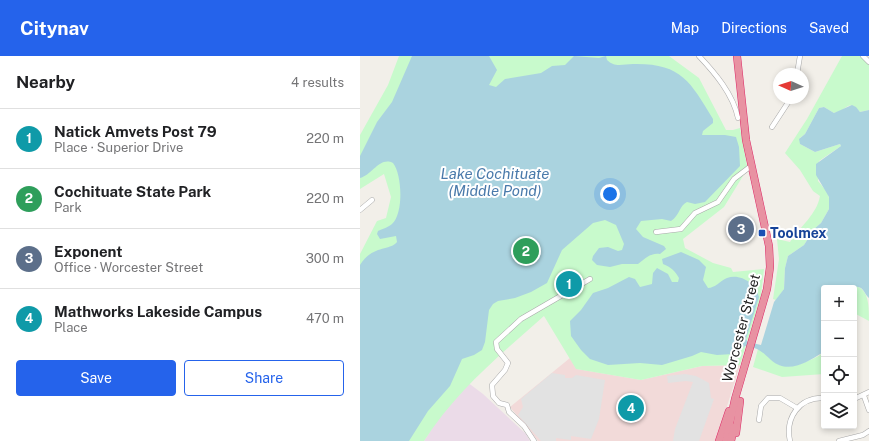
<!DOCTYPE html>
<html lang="en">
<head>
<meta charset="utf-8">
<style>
	:root { --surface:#fff; --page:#f6f6f6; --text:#202124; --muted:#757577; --line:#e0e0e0; --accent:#2563eb }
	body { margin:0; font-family:"Public Sans",sans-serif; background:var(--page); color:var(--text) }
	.controls { position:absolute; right:12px; bottom:12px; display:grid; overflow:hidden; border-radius:4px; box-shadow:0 2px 6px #0003 }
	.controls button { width:36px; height:36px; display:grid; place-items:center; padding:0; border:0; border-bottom:1px solid var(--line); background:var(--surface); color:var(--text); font:20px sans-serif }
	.compass { position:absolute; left:413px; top:12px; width:36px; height:36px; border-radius:50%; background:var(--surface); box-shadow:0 2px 6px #0003; rotate:273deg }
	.you { position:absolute; left:250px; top:138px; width:14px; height:14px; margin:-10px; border:3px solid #fff; border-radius:50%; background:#1a73e8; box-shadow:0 0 0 6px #1a73e833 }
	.badge { display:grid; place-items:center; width:26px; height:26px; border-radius:50%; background:var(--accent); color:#fff; font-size:13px; font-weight:700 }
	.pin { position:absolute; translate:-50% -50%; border:2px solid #fff; box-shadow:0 1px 4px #0006 }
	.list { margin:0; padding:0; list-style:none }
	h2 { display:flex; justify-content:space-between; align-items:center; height:52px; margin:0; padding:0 16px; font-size:17px }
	h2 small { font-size:13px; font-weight:400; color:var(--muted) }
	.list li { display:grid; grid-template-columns:26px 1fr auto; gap:12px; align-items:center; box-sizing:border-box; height:60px; padding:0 16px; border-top:1px solid var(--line) }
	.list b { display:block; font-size:15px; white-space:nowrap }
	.list p { margin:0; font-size:13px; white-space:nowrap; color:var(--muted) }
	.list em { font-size:13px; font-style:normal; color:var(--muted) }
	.actions { display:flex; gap:8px; padding:12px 16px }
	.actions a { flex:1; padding:9px 0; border:1px solid var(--accent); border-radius:4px; text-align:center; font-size:14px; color:var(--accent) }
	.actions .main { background:var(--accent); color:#fff }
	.icon { flex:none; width:22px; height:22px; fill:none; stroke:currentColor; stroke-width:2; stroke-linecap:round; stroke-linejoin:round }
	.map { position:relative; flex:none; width:509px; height:385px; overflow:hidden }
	header { display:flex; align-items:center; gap:24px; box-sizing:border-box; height:56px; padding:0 20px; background:var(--accent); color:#fff }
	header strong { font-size:19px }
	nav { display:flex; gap:22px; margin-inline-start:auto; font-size:14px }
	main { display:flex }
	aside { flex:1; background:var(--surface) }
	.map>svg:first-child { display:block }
	.commercial { fill:#f2dad9 }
	.industrial { fill:#ebdbe8 }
	.park { fill:#c8facc }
	.parking { fill:#e2e2e2 }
	.water { fill:#aad3df }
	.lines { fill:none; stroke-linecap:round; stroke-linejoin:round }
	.minor-casing { stroke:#a9a9a9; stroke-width:5.5 }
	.highway-casing { stroke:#dc2a67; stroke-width:8 }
	.minor { stroke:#fff; stroke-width:4.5 }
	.highway { stroke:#e892a2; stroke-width:7 }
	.transit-dot { fill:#1a4fb4; stroke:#fff; stroke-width:1.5 }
	.labels { text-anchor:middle; stroke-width:4; stroke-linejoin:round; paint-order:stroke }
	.transit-label { font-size:14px; font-weight:bold; fill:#164399; stroke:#fff; text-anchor:start }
	.street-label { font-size:14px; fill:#222; stroke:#fff }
	.water-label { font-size:15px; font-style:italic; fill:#4a7aab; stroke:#fff }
</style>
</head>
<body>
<header>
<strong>Citynav</strong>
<nav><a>Map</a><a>Directions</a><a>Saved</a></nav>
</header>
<main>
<aside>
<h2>Nearby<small>4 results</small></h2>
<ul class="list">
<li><span class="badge" style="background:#0f9aa8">1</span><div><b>Natick Amvets Post 79</b><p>Place · Superior Drive</p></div><em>220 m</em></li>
<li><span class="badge" style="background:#2e9e5b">2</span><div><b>Cochituate State Park</b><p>Park</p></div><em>220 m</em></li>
<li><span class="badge" style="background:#5c6f8a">3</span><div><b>Exponent</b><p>Office · Worcester Street</p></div><em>300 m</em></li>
<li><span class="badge" style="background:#0f9aa8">4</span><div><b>Mathworks Lakeside Campus</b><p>Place</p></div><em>470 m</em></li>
</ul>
<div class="actions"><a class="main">Save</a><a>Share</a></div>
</aside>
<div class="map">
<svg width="509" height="385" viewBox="0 0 509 385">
	<rect width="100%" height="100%" fill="#f2efe9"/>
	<polygon class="commercial" points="210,302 217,313 281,324 342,310 380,309 356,385 178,385 150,351"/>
	<polygon class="industrial" points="107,326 123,338 166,378 170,385 64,385 87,349"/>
	<g class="park">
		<path d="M 39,0 L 309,0 L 339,22 L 366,74 L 373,74 L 380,72 L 388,115 L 386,115 L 364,151 L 323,183 L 325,192 L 353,207 L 371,212 L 373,216 L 404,213 L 401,239 L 380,309 L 342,310 L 281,324 L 216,313 L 184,260 C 140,299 96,335 64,385 L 0,385 L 0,198 L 17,165 L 26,162 L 31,141 L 24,118 L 0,133 L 0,79 L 28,29 Z"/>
		<path d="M 482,0 L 502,0 L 509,8 L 509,54 L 500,56 C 487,42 488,55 474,57 L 464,51 L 459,52 L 445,78 L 440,82 L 440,88 L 455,96 L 480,88 L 481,90 L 459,105 L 458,125 L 468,137 L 470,147 L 469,153 L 461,167 L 454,173 L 444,189 L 428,200 L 425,212 L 424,233 L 416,244 L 413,243 L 419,203 L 417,183 L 430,186 C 440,171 457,158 460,140 L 453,135 L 440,114 L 425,97 L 447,63 Z"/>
		<path d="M 488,229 C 509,228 509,248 509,265 L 494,257 L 494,232 L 483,232 Z"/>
		<path d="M 398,293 C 405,295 407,301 413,305 C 425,314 436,310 448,305 C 454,302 461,300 464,295 L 464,318 L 422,321 L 393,311 Z"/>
	</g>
	<g class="parking">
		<polygon points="192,317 205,319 205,322 212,322 216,319 245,324 239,363 231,383 211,380 211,384 196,382 196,385 181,385 158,359 163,351 161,343"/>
		<polygon points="325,318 336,320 349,327 351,342 354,343 339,385 313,385 315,373 333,326 326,325 308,327 307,320"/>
	</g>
	<g class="water">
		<path d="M 52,0 L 129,0 L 137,14 L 129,29 L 136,31 L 145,23 L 181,17 L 192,10 L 205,9 L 214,0 L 239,2 L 246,0 L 247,4 C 255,12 263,8 273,8 C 321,7 330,25 353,63 L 353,67 L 343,75 L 342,79 L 365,79 L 376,81 L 379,91 L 380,110 L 345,146 L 335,148 L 327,146 C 319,150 320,159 311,165 L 302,163 L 281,165 L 276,173 L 283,181 L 304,190 L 306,193 L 300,198 C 291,196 285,203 278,208 L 262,208 L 250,211 L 237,209 L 232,204 L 233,200 L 239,192 L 248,191 L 258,195 L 262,194 L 264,188 L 256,169 L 245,164 L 233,167 L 202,194 L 187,227 L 171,236 L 155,242 L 138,245 L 133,248 L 129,254 L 125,286 L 122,294 L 114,299 L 102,303 L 90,330 L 68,355 L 49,385 L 0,385 L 0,209 C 12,189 30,195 37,186 L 36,180 L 20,183 L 17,178 L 18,175 C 22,173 29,171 32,168 C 44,157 42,118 33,107 C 20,100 12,119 0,122 L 0,100 L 17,66 L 32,46 Z"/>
		<path d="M 492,49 L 496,51 L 500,56 L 509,54 L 509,242 C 505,239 505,235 501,232 C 495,228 474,232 464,232 L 461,246 L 464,253 L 464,295 L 462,297 C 447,306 428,319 411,304 C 401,295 399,292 385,290 L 378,296 L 373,298 L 357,299 L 341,296 L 332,300 L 302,309 L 280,307 L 248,309 L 230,303 L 221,294 L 211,280 L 210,265 L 221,254 L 233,237 L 248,232 L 269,221 L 275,223 L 280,231 L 292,228 L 293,217 L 297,212 L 308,218 L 312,226 L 318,226 L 319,222 C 315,215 311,211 303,208 L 302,203 L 321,196 L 339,204 L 346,211 L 343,224 L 348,232 C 355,232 360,225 367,222 C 380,217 396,227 399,241 L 386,283 L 388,286 L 401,289 L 414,246 L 424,233 L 425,212 L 428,200 L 444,189 L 454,173 L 461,167 L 469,153 L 469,141 L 456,119 L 456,108 L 481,90 L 480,88 L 455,96 L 440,88 L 439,83 L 445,78 L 459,52 L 464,51 L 474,57 Z"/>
	</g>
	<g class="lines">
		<defs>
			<g id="minor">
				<path d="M 339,0 C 355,17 373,38 378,62"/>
				<polyline points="503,0 509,6"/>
				<polyline points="437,18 440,0"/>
				<polyline points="412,71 431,42"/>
				<polyline points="0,154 12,144"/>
				<polyline points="296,176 321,173 335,157 358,146 374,123 391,110"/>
				<polyline points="504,340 509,354"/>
				<polyline points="494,343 509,336"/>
				<polyline points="399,364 401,350 408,342 420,342 437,352"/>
				<polyline points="174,385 164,370 149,356 147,349 139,347 133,340 132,329 145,314 148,307 137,293 136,286 161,263 230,223"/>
				<path d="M 430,385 C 425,362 439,341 464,342"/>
				<polyline points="479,385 503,379 509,375"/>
			</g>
			<g id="highway">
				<polyline points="376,377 380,345"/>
				<polyline points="359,385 369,355"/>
				<polyline points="366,385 375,343 407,233 410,211 409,190 386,84 377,0"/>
				<polyline points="371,385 374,371"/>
			</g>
		</defs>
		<use href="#minor" class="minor-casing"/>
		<use href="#highway" class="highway-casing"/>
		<use href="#minor" class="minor"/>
		<use href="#highway" class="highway"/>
	</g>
	<rect class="transit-dot" x="398" y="173" width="8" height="8" rx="2"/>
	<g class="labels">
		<g class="transit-label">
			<text x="410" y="182">Toolmex</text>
		</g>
		<g class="street-label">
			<text transform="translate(381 272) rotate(-75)" y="5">Worcester Street</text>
		</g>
		<g class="water-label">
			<text x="135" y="123">Lake Cochituate<tspan x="135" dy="17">(Middle Pond)</tspan></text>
		</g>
	</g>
</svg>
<div class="controls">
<button>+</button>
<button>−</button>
<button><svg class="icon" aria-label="locate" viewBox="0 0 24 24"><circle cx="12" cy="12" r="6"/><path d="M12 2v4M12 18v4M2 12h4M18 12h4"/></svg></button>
<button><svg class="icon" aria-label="layers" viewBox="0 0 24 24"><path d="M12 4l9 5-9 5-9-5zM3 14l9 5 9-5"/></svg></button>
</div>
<svg class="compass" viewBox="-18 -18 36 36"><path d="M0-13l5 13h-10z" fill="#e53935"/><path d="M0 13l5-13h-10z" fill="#757577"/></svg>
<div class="you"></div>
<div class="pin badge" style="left:209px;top:228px;background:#0f9aa8">1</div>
<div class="pin badge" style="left:166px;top:195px;background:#2e9e5b">2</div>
<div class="pin badge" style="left:381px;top:173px;background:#5c6f8a">3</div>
<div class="pin badge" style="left:271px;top:352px;background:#0f9aa8">4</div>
</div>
</main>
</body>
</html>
